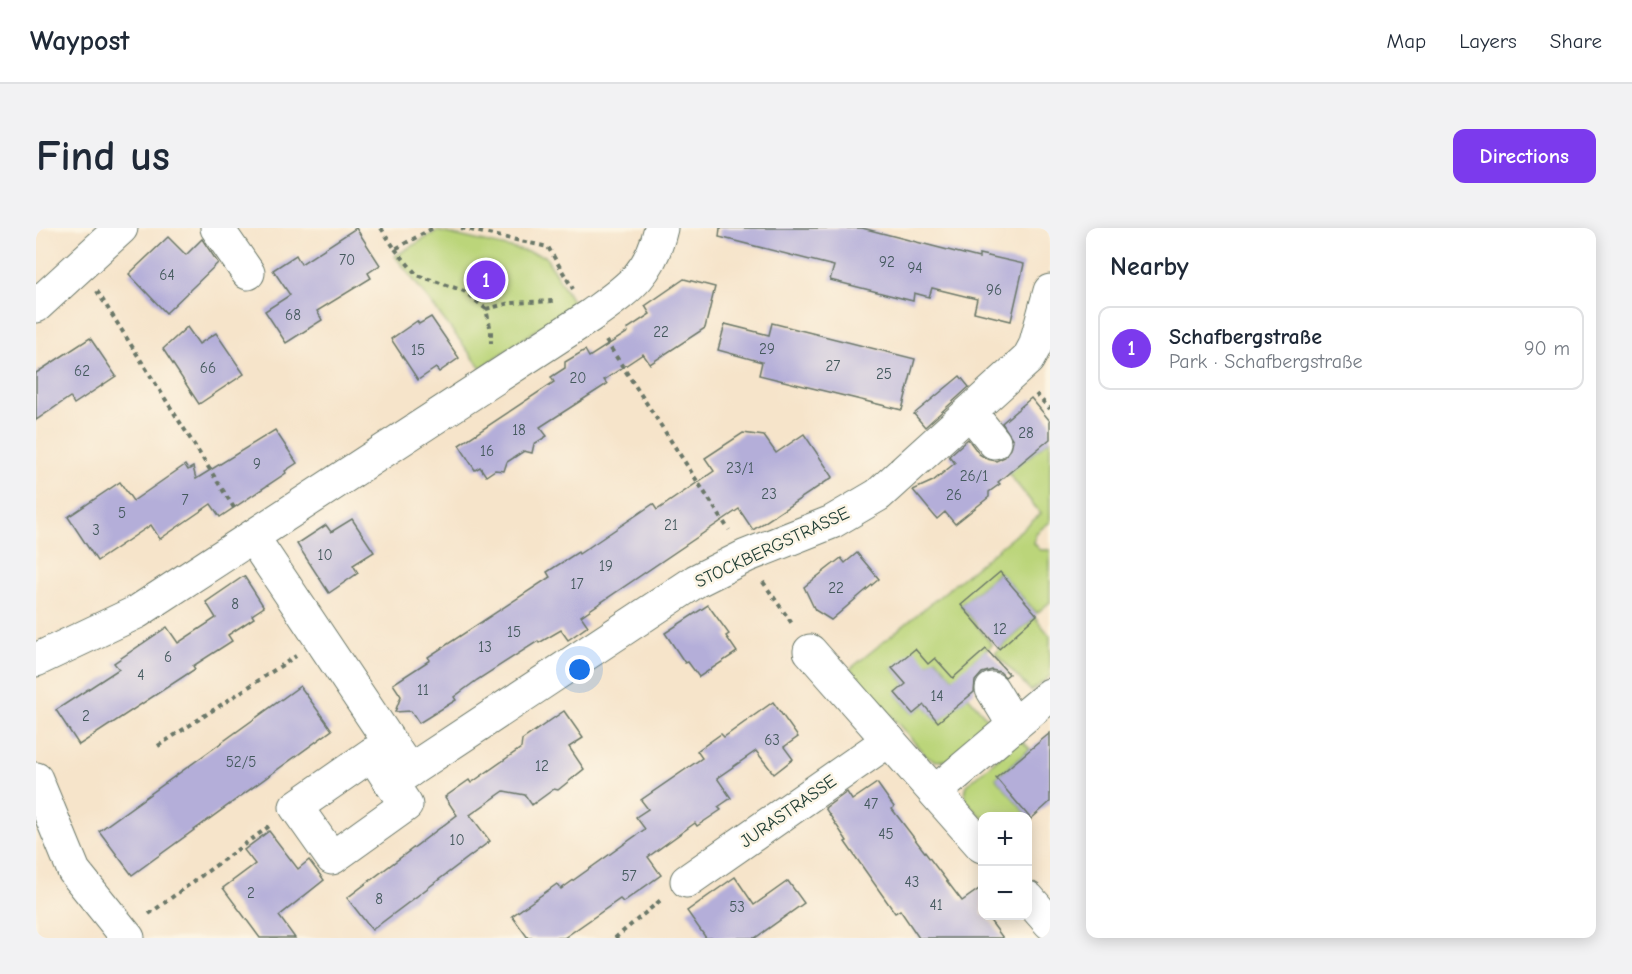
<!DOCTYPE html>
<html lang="en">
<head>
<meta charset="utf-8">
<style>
	:root { --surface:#fff; --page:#f2f2f3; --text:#1f2937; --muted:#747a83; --line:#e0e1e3; --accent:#7c3aed }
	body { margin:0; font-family:"Comic Neue",sans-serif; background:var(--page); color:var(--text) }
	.controls { position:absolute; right:18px; bottom:18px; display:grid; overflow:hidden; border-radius:12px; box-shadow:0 3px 15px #0003 }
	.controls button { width:54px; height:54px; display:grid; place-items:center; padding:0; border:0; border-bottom:2px solid var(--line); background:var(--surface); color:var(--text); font:30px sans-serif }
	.you { position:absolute; left:544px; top:442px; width:21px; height:21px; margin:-15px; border:4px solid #fff; border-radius:50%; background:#1a73e8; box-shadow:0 0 0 9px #1a73e833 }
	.badge { display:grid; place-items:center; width:39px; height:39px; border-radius:50%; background:var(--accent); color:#fff; font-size:20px; font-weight:700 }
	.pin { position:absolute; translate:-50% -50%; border:3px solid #fff; box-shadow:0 2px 6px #0006 }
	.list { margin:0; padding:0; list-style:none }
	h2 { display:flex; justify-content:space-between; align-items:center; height:78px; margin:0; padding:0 24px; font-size:26px }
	h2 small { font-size:20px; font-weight:400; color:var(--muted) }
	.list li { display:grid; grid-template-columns:39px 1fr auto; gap:18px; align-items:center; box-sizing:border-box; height:84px; margin:0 12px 12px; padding:0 12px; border:2px solid var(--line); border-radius:12px }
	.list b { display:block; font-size:22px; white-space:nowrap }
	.list p { margin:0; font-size:20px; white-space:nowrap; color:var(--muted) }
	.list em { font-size:20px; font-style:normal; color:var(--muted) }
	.map { position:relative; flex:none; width:1014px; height:710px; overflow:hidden; border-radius:12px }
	header { display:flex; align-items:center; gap:36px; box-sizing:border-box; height:84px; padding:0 30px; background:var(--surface); border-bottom:2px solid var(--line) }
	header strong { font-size:28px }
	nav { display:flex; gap:33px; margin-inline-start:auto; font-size:21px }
	.intro { display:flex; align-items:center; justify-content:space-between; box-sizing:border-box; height:144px; padding:0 36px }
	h1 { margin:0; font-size:42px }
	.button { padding:15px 27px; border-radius:12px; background:var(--accent); color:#fff; font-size:21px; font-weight:700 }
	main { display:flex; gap:36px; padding:0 36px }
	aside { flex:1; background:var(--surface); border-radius:12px; box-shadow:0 3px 15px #0003 }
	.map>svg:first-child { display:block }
	.green { fill:#bbd57a; stroke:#6d8957; stroke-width:1.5 }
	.building { fill:#b4aed9 }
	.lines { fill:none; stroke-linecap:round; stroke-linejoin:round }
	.minor-casing { stroke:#6a7768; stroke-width:35 }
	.path { stroke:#6a7768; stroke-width:4; stroke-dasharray:4.5 4.5; stroke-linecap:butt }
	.minor { stroke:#fff; stroke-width:33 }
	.labels { text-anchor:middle; stroke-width:5; stroke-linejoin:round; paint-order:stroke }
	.number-label { font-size:15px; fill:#44595d }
	.street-label { font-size:18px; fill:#1f3d34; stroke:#fcf5e5 }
</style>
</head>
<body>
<header>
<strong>Waypost</strong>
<nav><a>Map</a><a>Layers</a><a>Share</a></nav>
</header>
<div class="intro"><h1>Find us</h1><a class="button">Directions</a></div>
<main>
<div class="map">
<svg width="1014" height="710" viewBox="0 0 1014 710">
	<rect width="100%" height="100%" fill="#fcf5e5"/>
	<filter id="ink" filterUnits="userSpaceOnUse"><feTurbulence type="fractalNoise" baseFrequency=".0167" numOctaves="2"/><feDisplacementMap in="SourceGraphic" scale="12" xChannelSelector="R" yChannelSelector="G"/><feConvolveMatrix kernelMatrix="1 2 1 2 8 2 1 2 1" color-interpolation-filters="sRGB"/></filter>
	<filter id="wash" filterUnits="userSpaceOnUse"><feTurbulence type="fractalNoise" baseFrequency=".008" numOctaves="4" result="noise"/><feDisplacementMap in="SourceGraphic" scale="24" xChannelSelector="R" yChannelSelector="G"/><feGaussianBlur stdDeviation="1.35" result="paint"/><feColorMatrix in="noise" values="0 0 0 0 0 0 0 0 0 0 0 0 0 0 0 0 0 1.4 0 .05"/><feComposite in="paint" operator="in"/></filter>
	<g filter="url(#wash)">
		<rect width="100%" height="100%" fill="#f6e4ca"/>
		<g class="green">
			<polygon points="401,3 509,28 538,76 445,140 359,28"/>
			<polygon points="1014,211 1014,294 1000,305 998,315 1004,322 1014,322 1014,374 1001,385 963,344 925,377 956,417 939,431 920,454 900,430 892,436 856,440 870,456 860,466 877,486 888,477 902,494 932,468 956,496 912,532 900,533 891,529 814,441 1005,286 969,241 981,230 989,232"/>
			<polygon points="999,389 1014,408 1014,448 995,463 959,425"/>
			<polygon points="984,511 994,521 960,550 995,591 992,594 992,588 946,588 946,590 929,571 930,558"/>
		</g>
		<g id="blocks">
			<g class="building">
				<polygon points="320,0 344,37 332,45 335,50 281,83 286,92 250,115 229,83 254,67 237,42 260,27 265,36"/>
				<polygon points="684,0 826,0 943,30 943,26 988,36 975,93 938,84 941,71 896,60 893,69 878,65 877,73 794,52 798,38 683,9"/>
				<polygon points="132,9 150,27 166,11 182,35 130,85 93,46"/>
				<polygon points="648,51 679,59 669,100 614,136 607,126 568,152 571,156 504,199 511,208 498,216 496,225 488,223 471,234 468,243 459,242 450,248 444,239 439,242 423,217 518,154 515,149 529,140 529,134 549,122 553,129 592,104 591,101 614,86 609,78"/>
				<polygon points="395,89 423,130 403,144 400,140 382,152 355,111 381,93 383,96"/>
				<polygon points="736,95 879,131 866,182 723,147 726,134 682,122 689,96 733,107"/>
				<polygon points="151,99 163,116 180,105 208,146 163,176 127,121"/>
				<polygon points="54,110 80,148 38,176 34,169 0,192 0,145"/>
				<polygon points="924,148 933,159 889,199 878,186"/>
				<polygon points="995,170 1014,193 1014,211 962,254 964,256 953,264 953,269 919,296 909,284 901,291 877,262 897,253 919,235 913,228 932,211 943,226 951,231 960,233 969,229 975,221 977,212 966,195"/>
				<polygon points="239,202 261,235 249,243 250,245 184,289 175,276 124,311 115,297 61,333 32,289 84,254 97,273 149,237 152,242 157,239 160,251"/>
				<polygon points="707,205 728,208 740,225 768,206 797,249 717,302 703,281 545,388 552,398 532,412 525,402 503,415 502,413 441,452 418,469 420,472 383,495 375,483 359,484 365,468 357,456 394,432 392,429 514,349 511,344 542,324 543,326 617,276 621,282 678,243 669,230"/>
				<polygon points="316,291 338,324 317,337 322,345 293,365 261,316 290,297 295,304"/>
				<polygon points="821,325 843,351 795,392 779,382 768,359 805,330 809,335"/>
				<polygon points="964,344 1001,387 963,421 925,377"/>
				<polygon points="208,348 228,379 216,387 218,390 192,407 196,413 157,438 159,441 43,517 20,482 83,441 78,435 131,399 142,415 180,390 170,374"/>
				<polygon points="672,377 693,406 690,408 701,424 663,449 652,434 649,435 629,405"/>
				<polygon points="879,421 892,436 899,430 917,450 950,421 973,446 969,449 964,444 956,442 946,445 939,453 938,464 902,494 888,477 877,486 859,465 870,456 856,440"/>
				<polygon points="264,458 296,502 96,647 63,603"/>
				<polygon points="737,474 762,509 748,519 757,531 738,546 720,523 681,550 695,570 682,579 685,582 661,598 659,595 612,629 625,647 587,674 584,671 528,710 492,710 476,688 521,656 525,661 609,601 600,589 612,581 605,572 666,530 661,523 685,506 688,509"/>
				<polygon points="528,483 547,510 533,519 548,541 522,562 518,561 496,577 489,567 468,563 434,587 454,613 336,702 311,670 421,587 409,569 433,552 435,555 485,520 486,512"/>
				<polygon points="1014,505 1014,574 995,591 960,550"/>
				<polygon points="841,555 858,579 856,581 926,673 946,659 946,687 950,687 967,710 883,710 864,682 859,685 809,614 811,613 789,580 811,564 816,572"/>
				<polygon points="233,603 262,641 273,632 288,652 243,688 259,710 224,710 187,660 219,636 208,622"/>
				<polygon points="699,649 718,677 752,653 768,675 719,710 670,710 651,683"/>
			</g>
		</g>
	</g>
	<g filter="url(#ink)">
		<use href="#blocks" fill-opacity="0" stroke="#6a7768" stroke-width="1.5"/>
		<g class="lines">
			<defs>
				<g id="minor">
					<polyline points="181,0 212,45"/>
					<polyline points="0,78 85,0"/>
					<polyline points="934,184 958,214"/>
					<polyline points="217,310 373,543 660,353 710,328 796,294 842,267 992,131 999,118 1014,63"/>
					<polyline points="774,423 946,618"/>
					<path d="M 0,432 L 101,384 L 554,88 C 591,61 614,48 625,0"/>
					<polyline points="956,461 970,484 979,496"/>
					<polyline points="0,551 38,643 92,710"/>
					<polyline points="355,555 336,526 260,579 296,630 370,577 355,555 373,543"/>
					<polyline points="899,564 1014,467"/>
					<polyline points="651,653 853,512"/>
					<polyline points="992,670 1014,695"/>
				</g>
			</defs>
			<use href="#minor" class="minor-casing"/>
			<g class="path">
				<polyline points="345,0 359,21 397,0"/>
				<polyline points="425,0 512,19 537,61"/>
				<polyline points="359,21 381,47 428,63 450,81 455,103 455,115"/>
				<polyline points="61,63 200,283"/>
				<polyline points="450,81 474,75 517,73"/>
				<polyline points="570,113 693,302"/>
				<polyline points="1000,166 1014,181"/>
				<polyline points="727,354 757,397"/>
				<polyline points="122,518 260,428"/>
				<polyline points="113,686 235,597"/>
				<polyline points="579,710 626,671"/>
			</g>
			<use href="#minor" class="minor"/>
		</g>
	</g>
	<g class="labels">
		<g class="number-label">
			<text x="311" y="37">70</text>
			<text x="851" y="39">92</text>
			<text x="879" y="45">94</text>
			<text x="131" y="52">64</text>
			<text x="958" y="67">96</text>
			<text x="257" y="92">68</text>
			<text x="625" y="109">22</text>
			<text x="731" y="126">29</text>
			<text x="382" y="127">15</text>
			<text x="797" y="143">27</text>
			<text x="172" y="145">66</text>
			<text x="46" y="148">62</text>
			<text x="848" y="151">25</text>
			<text x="542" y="155">20</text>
			<text x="483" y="207">18</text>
			<text x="990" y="210">28</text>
			<text x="451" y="228">16</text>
			<text x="221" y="241">9</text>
			<text x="704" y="245">23/1</text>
			<text x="938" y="253">26/1</text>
			<text x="733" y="271">23</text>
			<text x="918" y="272">26</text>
			<text x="149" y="277">7</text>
			<text x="86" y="290">5</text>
			<text x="635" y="302">21</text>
			<text x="60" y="307">3</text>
			<text x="289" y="332">10</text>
			<text x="570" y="343">19</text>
			<text x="541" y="361">17</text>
			<text x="800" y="365">22</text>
			<text x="199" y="381">8</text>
			<text x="964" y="406">12</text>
			<text x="478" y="409">15</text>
			<text x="449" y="424">13</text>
			<text x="132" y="434">6</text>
			<text x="105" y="452">4</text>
			<text x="387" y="467">11</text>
			<text x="901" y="473">14</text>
			<text x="50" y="493">2</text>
			<text x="736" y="517">63</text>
			<text x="205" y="539">52/5</text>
			<text x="506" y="543">12</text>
			<text x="835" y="581">47</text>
			<text x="850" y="611">45</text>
			<text x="421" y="617">10</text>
			<text x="593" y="653">57</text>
			<text x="876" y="659">43</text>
			<text x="215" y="670">2</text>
			<text x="343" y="676">8</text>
			<text x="900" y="682">41</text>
			<text x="701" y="684">53</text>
		</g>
		<g class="street-label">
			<text transform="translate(736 319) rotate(-25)" y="6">STOCKBERGSTRASSE</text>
			<text transform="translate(752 583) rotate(-35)" y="6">JURASTRASSE</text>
		</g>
	</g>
</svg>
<div class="controls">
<button>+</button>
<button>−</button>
</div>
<div class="you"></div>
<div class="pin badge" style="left:450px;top:52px">1</div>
</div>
<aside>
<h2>Nearby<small></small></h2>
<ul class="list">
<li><span class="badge">1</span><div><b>Schafbergstraße</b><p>Park · Schafbergstraße</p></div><em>90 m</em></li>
</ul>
</aside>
</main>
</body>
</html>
